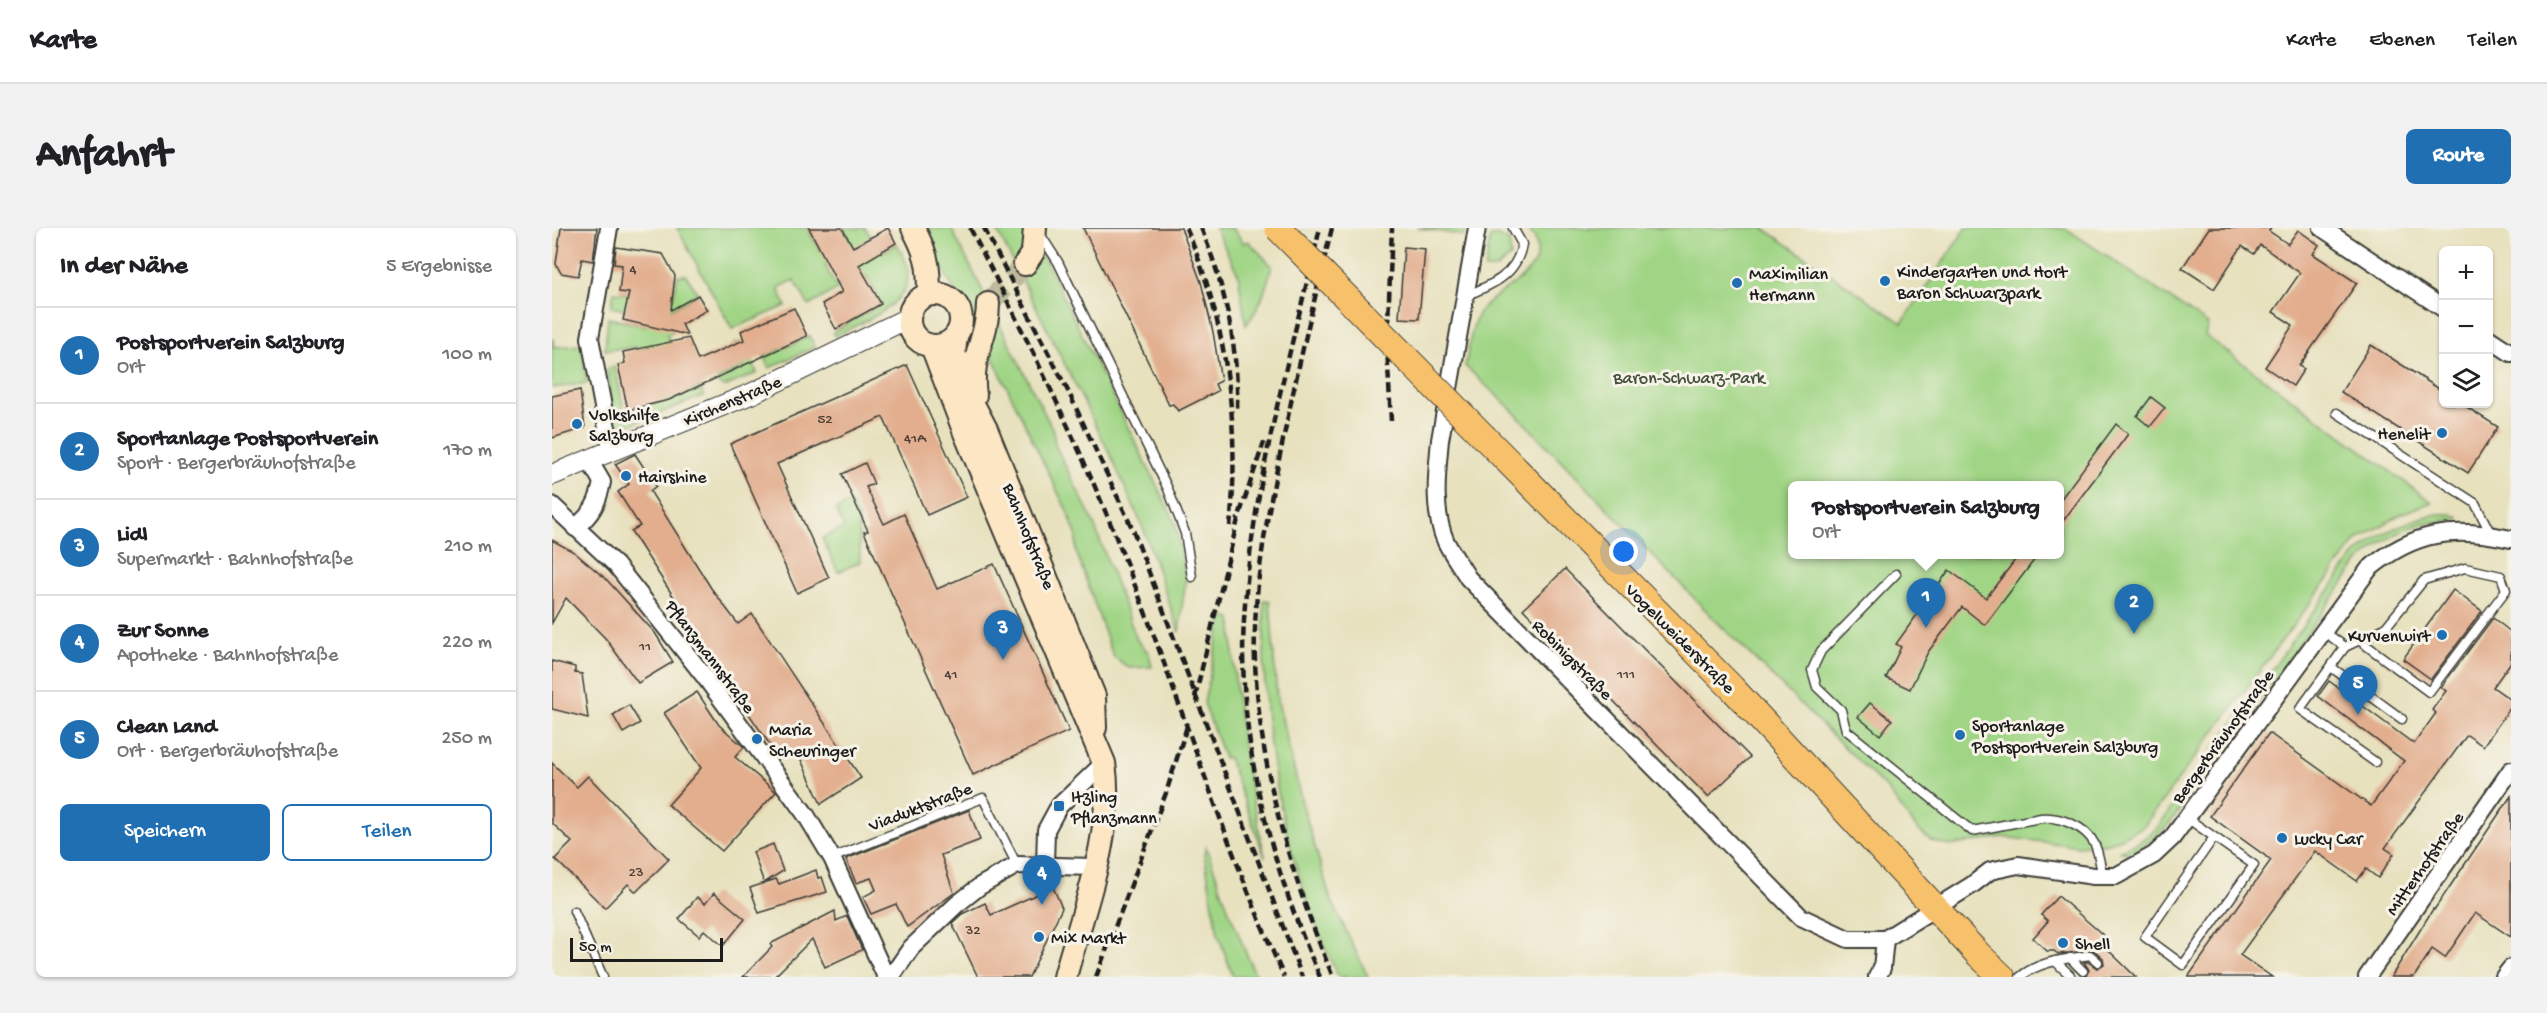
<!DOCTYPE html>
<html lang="de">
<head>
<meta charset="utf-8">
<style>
	:root { --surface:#fff; --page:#f2f2f2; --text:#202124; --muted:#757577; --line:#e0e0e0; --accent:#1f6fb2 }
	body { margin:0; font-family:"Gochi Hand",sans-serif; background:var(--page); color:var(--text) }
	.controls { position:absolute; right:18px; top:18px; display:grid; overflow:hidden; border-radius:9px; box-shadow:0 2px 4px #0004 }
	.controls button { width:54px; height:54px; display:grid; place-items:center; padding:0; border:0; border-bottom:2px solid var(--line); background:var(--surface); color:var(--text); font:30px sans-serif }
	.scale { position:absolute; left:18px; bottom:15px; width:153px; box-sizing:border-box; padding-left:6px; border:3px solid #1c1c1c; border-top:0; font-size:16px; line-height:21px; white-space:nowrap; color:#1c1c1c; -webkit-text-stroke:4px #f7f3e8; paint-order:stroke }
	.you { position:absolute; left:1072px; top:324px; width:21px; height:21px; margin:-15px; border:4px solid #fff; border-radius:50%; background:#1a73e8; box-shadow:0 0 0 9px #1a73e833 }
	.badge { display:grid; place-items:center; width:39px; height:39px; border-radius:50%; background:var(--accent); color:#fff; font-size:20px; font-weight:700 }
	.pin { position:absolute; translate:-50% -50px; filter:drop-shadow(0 2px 3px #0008) }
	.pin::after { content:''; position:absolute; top:32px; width:21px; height:18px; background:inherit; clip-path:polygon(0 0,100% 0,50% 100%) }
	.popup { position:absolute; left:1236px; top:253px; width:276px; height:78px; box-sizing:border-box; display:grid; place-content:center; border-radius:9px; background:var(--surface); filter:drop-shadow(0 2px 4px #0005); font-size:20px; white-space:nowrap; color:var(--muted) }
	.popup b { font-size:22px; color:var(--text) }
	.popup::after { content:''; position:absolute; left:50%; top:100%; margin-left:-12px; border:12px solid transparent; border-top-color:var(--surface) }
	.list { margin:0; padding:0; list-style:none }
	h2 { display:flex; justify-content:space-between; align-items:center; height:78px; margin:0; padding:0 24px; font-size:26px }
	h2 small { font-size:20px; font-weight:400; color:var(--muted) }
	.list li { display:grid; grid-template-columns:39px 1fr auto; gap:18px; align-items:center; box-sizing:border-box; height:96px; padding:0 24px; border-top:2px solid var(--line) }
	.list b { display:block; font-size:22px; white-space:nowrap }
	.list p { margin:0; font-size:20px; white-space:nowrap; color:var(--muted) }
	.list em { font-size:20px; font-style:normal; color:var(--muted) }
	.actions { display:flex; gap:12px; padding:18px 24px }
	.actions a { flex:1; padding:14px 0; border:2px solid var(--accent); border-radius:9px; text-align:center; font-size:21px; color:var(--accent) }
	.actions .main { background:var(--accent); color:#fff }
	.icon { flex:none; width:33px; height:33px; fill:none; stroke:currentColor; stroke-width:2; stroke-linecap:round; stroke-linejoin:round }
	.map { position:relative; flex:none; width:1959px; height:749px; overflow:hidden; border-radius:9px }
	header { display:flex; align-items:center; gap:36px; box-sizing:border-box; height:84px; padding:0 30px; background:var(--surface); border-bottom:2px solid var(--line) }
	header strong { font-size:28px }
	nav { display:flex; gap:33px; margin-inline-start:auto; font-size:21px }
	.intro { display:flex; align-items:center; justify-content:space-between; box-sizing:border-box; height:144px; padding:0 36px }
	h1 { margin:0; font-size:42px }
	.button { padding:15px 27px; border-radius:9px; background:var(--accent); color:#fff; font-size:21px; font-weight:700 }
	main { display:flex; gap:36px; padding:0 36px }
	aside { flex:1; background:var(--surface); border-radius:9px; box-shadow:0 2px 4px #0004 }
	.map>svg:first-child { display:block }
	.green { fill:#a0d585; stroke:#5e7850; stroke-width:1.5; fill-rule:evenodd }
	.building { fill:#e2ae8e }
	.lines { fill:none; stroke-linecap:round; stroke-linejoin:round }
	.secondary-tunnel { stroke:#beba9e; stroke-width:22; stroke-dasharray:22 11; stroke-linecap:butt }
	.service-casing { stroke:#3a3a34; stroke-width:11 }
	.minor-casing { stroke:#3a3a34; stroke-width:20 }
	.tertiary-casing { stroke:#3a3a34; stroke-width:22 }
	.secondary-casing { stroke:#3a3a34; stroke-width:26 }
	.primary-casing { stroke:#3a3a34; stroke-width:28 }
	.service { stroke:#fff; stroke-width:8 }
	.minor { stroke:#fff; stroke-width:16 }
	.tertiary { stroke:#fff; stroke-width:20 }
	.secondary { stroke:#fce6c4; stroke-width:22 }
	.primary { stroke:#f7c06b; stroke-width:26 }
	.rail { stroke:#1c1c1c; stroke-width:4.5; stroke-dasharray:9 4.5; stroke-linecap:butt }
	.primary-bridge-casing { stroke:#3a3a34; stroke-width:28; stroke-linecap:butt }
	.primary-bridge { stroke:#f7c06b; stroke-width:26 }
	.poi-dot { fill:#1f6fb2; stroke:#f7f3e8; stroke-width:2 }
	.labels { text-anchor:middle; stroke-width:6; stroke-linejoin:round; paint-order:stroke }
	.number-label { font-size:15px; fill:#4e4038 }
	.poi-label { font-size:18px; fill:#1c1c1c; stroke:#f7f3e8; text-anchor:start }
	.park-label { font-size:18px; fill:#44543c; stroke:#f7f3e8 }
	.street-label { font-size:18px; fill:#1c1c1c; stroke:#f7f3e8 }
</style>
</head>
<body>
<header>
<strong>Karte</strong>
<nav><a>Karte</a><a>Ebenen</a><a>Teilen</a></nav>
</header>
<div class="intro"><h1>Anfahrt</h1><a class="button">Route</a></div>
<main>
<aside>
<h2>In der Nähe<small>5 Ergebnisse</small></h2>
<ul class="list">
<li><span class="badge">1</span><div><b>Postsportverein Salzburg</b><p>Ort</p></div><em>100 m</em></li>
<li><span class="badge">2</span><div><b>Sportanlage Postsportverein</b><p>Sport · Bergerbräuhofstraße</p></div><em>170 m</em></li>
<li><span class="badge">3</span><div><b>Lidl</b><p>Supermarkt · Bahnhofstraße</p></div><em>210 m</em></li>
<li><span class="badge">4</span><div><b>Zur Sonne</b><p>Apotheke · Bahnhofstraße</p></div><em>220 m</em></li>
<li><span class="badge">5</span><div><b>Clean Land</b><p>Ort · Bergerbräuhofstraße</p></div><em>250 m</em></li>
</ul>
<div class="actions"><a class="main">Speichern</a><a>Teilen</a></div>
</aside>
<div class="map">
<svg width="1959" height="749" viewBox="0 0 1959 749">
	<rect width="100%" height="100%" fill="#f7f3e8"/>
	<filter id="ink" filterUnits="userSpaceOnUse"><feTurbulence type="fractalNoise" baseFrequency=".0167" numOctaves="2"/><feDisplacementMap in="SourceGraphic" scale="12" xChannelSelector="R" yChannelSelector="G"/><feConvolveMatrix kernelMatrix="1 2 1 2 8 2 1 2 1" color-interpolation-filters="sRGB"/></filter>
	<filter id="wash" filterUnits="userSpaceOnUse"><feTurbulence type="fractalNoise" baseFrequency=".008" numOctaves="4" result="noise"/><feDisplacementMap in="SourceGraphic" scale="24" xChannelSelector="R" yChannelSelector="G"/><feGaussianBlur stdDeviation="1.35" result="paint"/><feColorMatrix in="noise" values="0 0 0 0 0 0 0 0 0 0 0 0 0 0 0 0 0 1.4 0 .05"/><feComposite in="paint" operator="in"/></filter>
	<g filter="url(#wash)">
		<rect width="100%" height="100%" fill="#e7e1be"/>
		<g class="green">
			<path d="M 125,0 L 255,0 L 269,24 L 296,9 L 291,0 L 313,0 L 329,25 L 345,16 C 349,24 355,33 356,42 C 360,78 308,95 283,108 L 281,104 L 330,76 L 315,48 L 288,60 L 285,55 L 307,42 L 296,23 L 273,37 L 285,61 L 257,78 L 242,52 L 226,60 L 234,78 L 180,101 Z"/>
			<polygon points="367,0 399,0 501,202 503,217 540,291 585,412 597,425 600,439 577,440 561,428 524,323 524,306 515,283 439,126"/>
			<polygon points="444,0 477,0 623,294 634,349 627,404 591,300 559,228"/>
			<path d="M 663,0 L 680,0 L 692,15 L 696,13 L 720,38 C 714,60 709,79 694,97 L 686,46 Z"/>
			<polygon points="866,0 913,0 912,8"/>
			<path d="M 976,0 L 1211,0 L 1350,95 L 1414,0 L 1513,0 L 1656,96 L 1653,107 L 1659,112 L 1880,274 L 1851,285 L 1805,312 L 1591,599 L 1558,615 L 1526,618 L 1450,609 L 1397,618 L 1380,613 L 1366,602 L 1334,560 L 1171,400 L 957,179 L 913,138 C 917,123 918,102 925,88 C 938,61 1011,44 976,0 ZM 1240,258 L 1508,258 L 1508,326 L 1240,326 Z"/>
			<polygon points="943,7 957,13 959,28 944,41 933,41 938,9"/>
			<polygon points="134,47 146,66 118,82 128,101 115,107 122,126 111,131 128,168 149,159 151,168 73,199 64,194 55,141 63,139 74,192 88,188 88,180 106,175 94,119 53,122 56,90 93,98 96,87 59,79 62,64 121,71 125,48"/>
			<polygon points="258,108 263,119 217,140 212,129"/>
			<polygon points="0,111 2,112 2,119 30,117 35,155 0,160"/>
			<polygon points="192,113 205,145 172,159 167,156 165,152 192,139 182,116"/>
			<polygon points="299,274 307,293 308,334 286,344 270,310 292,300 284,281"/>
			<path d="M 1886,286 L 1900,286 L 1907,290 C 1898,294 1885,293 1875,295 C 1849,300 1824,317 1806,335 L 1618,595 C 1606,607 1585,630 1567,623 L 1587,614 L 1605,600 L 1802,328 C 1826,306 1854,292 1886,286 Z"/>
			<path d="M 712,372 L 718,373 L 725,470 L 751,579 L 778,669 L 816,749 L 786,749 C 748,668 724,579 715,491 C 711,452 712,412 712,372 Z"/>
			<path d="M 670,389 L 680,391 C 681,472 695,550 713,629 L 676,529 L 672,530 L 652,475 Z"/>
			<polygon points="654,619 677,683 704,749 681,749 666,706 652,626"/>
		</g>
		<g id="blocks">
			<g class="building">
				<polygon points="9,0 45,0 41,33 30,31 26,48 9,45 4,36"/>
				<polygon points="257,0 290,0 301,19 336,0 344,15 307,37 329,76 284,101 270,76 290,64"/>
				<polygon points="531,0 629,0 649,54 661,104 669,153 663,156 666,163 626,183 621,176 617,177"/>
				<polygon points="1657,0 1719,0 1717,3 1736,16 1746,2 1767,17 1761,26 1805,55 1747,138 1752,141 1741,158 1713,139 1741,97 1721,84 1748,45 1708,17 1702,26 1690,18 1662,61 1630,40"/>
				<polygon points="64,19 111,26 123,48 119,82 146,67 155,82 130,96 135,107 71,92 77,65 67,64 70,37 62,36"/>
				<polygon points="852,19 873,21 867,91 847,90"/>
				<polygon points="242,80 255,108 117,172 76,182 66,137 73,135 71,124 137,110 146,132 192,112 189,103"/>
				<polygon points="1819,117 1892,164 1892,176 1910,176 1946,199 1916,245 1789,164"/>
				<polygon points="355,137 415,269 375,287 331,189 225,236 277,350 245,365 178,216"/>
				<polygon points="28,162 33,200 0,210 0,168"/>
				<polygon points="1599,169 1613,180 1598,199 1585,188"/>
				<polygon points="1564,196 1576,206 1508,297 1508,272"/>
				<polygon points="83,226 104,258 98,263 159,360 186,396 200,386 309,550 269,576 245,523 227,530 143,407 145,405 79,303 88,298 66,264 77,256 63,236"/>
				<polygon points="313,235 322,256 314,259 332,296 352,286 385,361 442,336 517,503 421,547 312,304 316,303 290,246"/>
				<polygon points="0,312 22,324 54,351 103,405 121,434 86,455 54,411 14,370 0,395"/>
				<polygon points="1467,327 1486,327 1433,397 1410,379 1376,424 1358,461 1334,450 1349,419 1344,416 1397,342 1434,370"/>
				<polygon points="1013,341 1198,529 1156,569 971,381"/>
				<polygon points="1901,362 1930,383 1879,451 1851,431"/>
				<polygon points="1941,390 1959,404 1959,434 1941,459 1959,472 1959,479 1931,518 1915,507 1833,620 1842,626 1826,650 1814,641 1805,653 1763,623 1688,727 1720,749 1636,749 1719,632 1658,588 1717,505 1819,578 1852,533 1766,468 1777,453 1862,516 1884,485 1880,482 1894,463 1889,459"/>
				<polygon points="0,433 23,439 23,445 30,446 36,490 0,481"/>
				<polygon points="145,464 167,497 192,519 183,529 224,564 170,623 116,577 149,540 112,485"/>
				<polygon points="1318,475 1340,492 1328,507 1306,489"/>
				<polygon points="77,477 88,495 71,505 61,487"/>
				<polygon points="0,535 25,559 36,548 117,631 84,664 76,656 53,680 3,631 20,614 0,595"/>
				<polygon points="1959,568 1959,709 1923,685 1893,730 1880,721 1862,749 1839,749 1881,681 1882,682"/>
				<polygon points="417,582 428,612 389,627 402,665 355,699 344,676 319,686 311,669 324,662 319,650 304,655 294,631"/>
				<polygon points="221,616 231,643 212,655 201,624"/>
				<polygon points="264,642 266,650 270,649 275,664 207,685 198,660 224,651 227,656"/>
				<polygon points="501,659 510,680 477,749 426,749 400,695 410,686 433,675 439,687"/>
				<polygon points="162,665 193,691 171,718 152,702 147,708 127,691 145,669 153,676"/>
				<polygon points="1506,668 1557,712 1552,718 1584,749 1533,749 1537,742 1532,734 1536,734 1545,740 1552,736 1551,730 1542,722 1506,726 1502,723 1495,723 1481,710 1496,693 1489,687"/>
				<polygon points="283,683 284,693 295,688 310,722 273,739 260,711 222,749 191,749 220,719 218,716"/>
			</g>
		</g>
	</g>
	<g filter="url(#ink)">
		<use href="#blocks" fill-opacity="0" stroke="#3a3a34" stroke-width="1.5"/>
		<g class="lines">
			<polyline class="secondary-tunnel" points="436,76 473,36"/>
			<defs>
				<g id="service">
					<polyline points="488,6 506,34 616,261 633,305 640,349"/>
					<path d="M 913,68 C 940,57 965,47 970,16 L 961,0"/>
					<polyline points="1785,185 1923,275 1939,306"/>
					<path d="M 1344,346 L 1269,423 L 1260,442 L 1265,459 L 1289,482 L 1294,502 L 1420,603 L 1489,590 C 1507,588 1533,598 1542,615 C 1547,624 1548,638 1551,648"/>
					<polyline points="1770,402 1793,419"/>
					<polyline points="1807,412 1877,464 1954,362 1949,348 1913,340 1872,352 1833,400 1793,419 1748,481 1823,534"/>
					<polyline points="1779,439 1850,491"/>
					<polyline points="1635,590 1702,637 1631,737 1593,709 1662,609"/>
					<polyline points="280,630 431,570 465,637"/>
					<polyline points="22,683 51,749"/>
					<polyline points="1518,730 1531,743"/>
					<polyline points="1503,733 1518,747"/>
					<path d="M 1468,749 C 1487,733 1514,731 1538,727 L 1546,734"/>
				</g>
				<g id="minor">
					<polyline points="57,0 38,110 59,221"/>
					<path d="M 925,0 L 888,212 C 885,244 880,283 894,314 C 900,326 909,338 916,350 L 1249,689 L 1296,711 L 1333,711 L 1420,657 L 1438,643 L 1466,637 L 1542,648 L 1564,648 L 1602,627 L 1620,610 L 1817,341 C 1862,303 1903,298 1959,311"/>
					<polyline points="1770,0 1892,81"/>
					<polyline points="1936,110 1959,125"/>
					<polyline points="0,277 64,337 153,449 254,587 280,630 334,749"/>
					<path d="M 23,300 C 40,286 46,275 50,254 L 37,232"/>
					<polyline points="493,636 494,602 507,578 552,535"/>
					<polyline points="339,749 359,720 404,677 428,658 465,637 542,639"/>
					<polyline points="1325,749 1330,740 1333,711"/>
					<polyline points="1815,749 1959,542"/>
					<polyline points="1952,749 1959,740"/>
				</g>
				<polyline id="tertiary" points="0,247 201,165 356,90"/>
				<g id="secondary">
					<path d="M 361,0 C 375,26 377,37 377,66"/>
					<polyline points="473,36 481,24 483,0"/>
					<circle cx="383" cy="92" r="26"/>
					<polyline points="404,108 402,124 411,157 434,201 542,468 543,500"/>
					<path d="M 380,118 L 413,205 L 552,535 C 563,606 531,681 513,749"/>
					<path d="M 423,167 C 417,128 436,111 436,76"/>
				</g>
				<polyline id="primary" points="933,210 1180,460 1426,726 1450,749"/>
			</defs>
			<use href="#service" class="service-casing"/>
			<use href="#minor" class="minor-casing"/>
			<use href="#tertiary" class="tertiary-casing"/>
			<use href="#secondary" class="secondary-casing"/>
			<use href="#primary" class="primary-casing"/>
			<use href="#service" class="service"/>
			<use href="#minor" class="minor"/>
			<use href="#tertiary" class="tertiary"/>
			<use href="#secondary" class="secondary"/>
			<use href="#primary" class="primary"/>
			<g class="rail">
				<path d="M 418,0 C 475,110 530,221 575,337 C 629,474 672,615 732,749"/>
				<polyline points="432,0 517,165 581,302 750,749"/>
				<path d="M 634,0 C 674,90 689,200 678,298"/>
				<path d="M 649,0 C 673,57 687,122 685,184"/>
				<path d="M 780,0 C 762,72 745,144 730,217 C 714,293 698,373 704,451 C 711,555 741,653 781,749"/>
				<polyline points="839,193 835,119 840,0"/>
				<polyline points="643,469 686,291 712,214"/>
				<polyline points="544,749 614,565 636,495"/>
				<path d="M 768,749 C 719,639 685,513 692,392 C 699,261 738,128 768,0"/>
			</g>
			<defs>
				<polyline id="primary-bridge" points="726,0 933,210"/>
			</defs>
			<use href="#primary-bridge" class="primary-bridge-casing"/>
			<use href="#primary-bridge" class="primary-bridge"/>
		</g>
	</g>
	<g class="poi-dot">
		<circle cx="1333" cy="53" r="6"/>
		<circle cx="1185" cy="55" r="6"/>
		<circle cx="25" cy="196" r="6"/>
		<circle cx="1890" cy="205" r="6"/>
		<circle cx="74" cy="248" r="6"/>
		<circle cx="1890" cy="407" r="6"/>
		<circle cx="1408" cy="507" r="6"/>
		<circle cx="205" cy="511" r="6"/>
		<rect x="501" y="572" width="12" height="12" rx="3"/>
		<circle cx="1730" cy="610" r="6"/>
		<circle cx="487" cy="709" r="6"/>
		<circle cx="1511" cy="715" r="6"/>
	</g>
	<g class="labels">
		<g class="number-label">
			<text x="81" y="45">4</text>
			<text x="273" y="195">52</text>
			<text x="363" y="214">41A</text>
			<text x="93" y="422">11</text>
			<text x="399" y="450">41</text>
			<text x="1074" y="450">111</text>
			<text x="84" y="648">23</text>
			<text x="421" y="706">32</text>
		</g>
		<g class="poi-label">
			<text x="1345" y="49">Kindergarten und Hort<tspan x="1345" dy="21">Baron Schwarzpark</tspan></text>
			<text x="1197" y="51">Maximilian<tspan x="1197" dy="21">Hermann</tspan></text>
			<text x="37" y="192">Volkshilfe<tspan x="37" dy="21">Salzburg</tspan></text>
			<text x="1878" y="211" text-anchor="end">Henelit</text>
			<text x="86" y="254">Hairshine</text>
			<text x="1878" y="413" text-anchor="end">Kurvenwirt</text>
			<text x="1420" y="503">Sportanlage<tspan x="1420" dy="21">Postsportverein Salzburg</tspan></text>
			<text x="217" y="507">Maria<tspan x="217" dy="21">Scheuringer</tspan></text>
			<text x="519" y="574">Itzling<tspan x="519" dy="21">Pflanzmann</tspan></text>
			<text x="1742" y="616">Lucky Car</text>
			<text x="499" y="715">Mix Markt</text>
			<text x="1523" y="721">Shell</text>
		</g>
		<g class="park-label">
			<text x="1137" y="155">Baron-Schwarz-Park</text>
		</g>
		<g class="street-label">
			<text transform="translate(180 172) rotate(-23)" y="6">Kirchenstraße</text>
			<text transform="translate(478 308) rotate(68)" y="6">Bahnhofstraße</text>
			<text transform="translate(1129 410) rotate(45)" y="6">Vogelweiderstraße</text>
			<text transform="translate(159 428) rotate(53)" y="6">Pflanzmannstraße</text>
			<text transform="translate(1021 431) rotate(45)" y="6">Robinigstraße</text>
			<text transform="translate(1670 508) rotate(-54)" y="6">Bergerbräuhofstraße</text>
			<text transform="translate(368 578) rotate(-21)" y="6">Viaduktstraße</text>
			<text transform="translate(1872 635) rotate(-55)" y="6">Mitterhofstraße</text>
		</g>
	</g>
</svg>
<div class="controls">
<button>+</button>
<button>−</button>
<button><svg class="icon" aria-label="layers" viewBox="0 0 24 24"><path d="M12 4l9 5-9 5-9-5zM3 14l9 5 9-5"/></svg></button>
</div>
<div class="scale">50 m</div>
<div class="you"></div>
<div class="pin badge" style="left:1374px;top:400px">1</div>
<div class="popup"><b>Postsportverein Salzburg</b>Ort</div>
<div class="pin badge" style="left:1582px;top:406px">2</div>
<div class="pin badge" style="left:451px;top:432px">3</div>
<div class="pin badge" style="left:490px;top:677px">4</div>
<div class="pin badge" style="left:1806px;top:487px">5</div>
</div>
</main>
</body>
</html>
